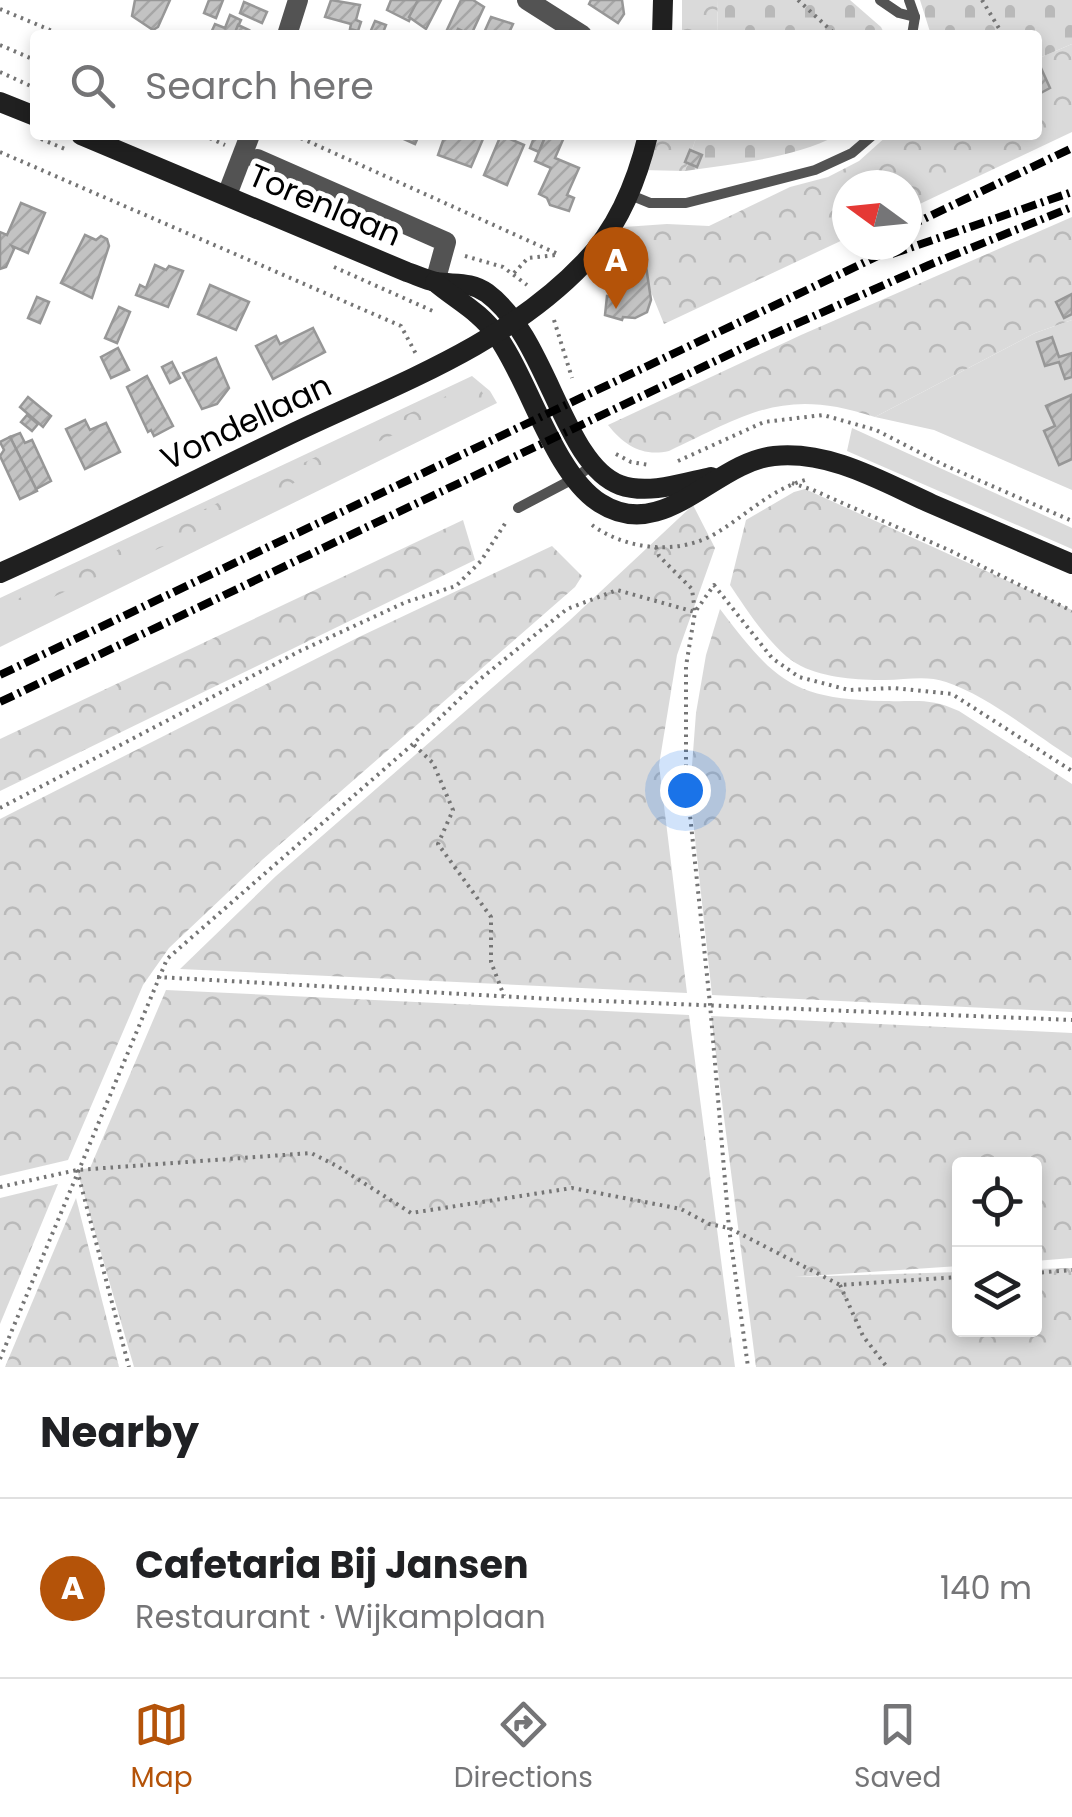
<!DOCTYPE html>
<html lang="en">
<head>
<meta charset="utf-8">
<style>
	:root { --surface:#fff; --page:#f6f6f6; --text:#202124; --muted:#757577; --line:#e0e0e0; --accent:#b45309 }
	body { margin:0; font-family:Poppins,sans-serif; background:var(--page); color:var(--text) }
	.controls { position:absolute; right:30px; bottom:30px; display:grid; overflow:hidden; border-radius:10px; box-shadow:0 5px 15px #0003 }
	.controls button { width:90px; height:90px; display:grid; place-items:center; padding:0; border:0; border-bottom:2px solid var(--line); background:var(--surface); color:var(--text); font:50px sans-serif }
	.compass { position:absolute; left:832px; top:170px; width:90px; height:90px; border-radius:50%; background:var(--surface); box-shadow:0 5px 15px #0003; rotate:285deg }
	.you { position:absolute; left:685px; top:790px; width:35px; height:35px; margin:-25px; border:8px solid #fff; border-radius:50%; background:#1a73e8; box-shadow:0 0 0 15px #1a73e833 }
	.badge { display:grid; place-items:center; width:65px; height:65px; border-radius:50%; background:var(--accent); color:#fff; font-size:32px; font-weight:700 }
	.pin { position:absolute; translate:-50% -82px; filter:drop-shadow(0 2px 5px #0008) }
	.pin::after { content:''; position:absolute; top:52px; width:35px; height:30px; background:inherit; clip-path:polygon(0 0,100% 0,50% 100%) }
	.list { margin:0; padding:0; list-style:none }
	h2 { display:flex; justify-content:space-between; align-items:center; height:130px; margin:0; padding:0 40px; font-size:42px }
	h2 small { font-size:32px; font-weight:400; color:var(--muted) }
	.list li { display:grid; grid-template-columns:65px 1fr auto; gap:30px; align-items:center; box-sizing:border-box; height:180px; padding:0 40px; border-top:2px solid var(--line) }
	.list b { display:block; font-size:38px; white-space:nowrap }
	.list p { margin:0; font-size:32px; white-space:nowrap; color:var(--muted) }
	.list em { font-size:32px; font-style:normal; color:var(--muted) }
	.icon { flex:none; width:55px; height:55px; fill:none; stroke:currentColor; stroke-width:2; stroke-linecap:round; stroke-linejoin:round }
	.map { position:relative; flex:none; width:1072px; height:1367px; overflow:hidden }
	.search { position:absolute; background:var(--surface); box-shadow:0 5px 15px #0003; left:30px; right:30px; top:30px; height:110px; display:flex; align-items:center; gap:25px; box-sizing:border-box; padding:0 35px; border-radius:10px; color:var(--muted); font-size:38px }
	.sheet { height:310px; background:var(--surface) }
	nav { display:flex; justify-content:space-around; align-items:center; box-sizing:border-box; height:140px; border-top:2px solid var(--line); background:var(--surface); font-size:28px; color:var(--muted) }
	nav a { display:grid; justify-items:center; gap:5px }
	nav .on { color:var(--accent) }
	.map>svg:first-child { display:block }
	.grass { fill:#dadada }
	.forest { fill:url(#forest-crowns) }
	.cemetery { fill:url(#cemetery-stones) }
	.building { fill:url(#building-hatch); stroke:#979797; stroke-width:2.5 }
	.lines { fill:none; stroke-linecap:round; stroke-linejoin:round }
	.path { stroke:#757575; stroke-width:4; stroke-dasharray:2.5 5; stroke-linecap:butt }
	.lane { stroke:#535353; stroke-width:10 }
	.street { stroke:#535353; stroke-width:20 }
	.secondary { stroke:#202020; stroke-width:20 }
	.rail { stroke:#000; stroke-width:8; stroke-dasharray:15 5 2.5 5; stroke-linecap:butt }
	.labels { text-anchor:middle; stroke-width:10; stroke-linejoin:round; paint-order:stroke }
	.street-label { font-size:32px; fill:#000; stroke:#fff }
</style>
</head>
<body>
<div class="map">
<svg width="1072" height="1367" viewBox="0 0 1072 1367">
	<defs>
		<pattern id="forest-crowns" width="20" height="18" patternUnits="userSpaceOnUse" patternTransform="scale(2.5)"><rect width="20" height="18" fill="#dadada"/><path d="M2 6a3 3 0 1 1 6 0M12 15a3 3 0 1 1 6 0" fill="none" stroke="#b9b9b9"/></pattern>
		<pattern id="cemetery-stones" width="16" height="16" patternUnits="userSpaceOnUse" patternTransform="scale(2.5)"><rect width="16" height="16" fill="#dadada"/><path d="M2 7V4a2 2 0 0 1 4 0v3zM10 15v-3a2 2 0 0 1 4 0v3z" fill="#b9b9b9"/></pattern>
		<pattern id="building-hatch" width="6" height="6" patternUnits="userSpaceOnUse" patternTransform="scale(2.5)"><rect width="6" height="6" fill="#c3c3c3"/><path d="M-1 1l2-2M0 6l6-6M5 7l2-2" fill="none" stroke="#a6a6a6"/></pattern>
	</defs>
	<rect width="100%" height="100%" fill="#fff"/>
	<g class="grass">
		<polygon points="1072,320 1072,490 934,430 875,417 1035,333"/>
		<polygon points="472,376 490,391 497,403 0,647 0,598"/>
		<polygon points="852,428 1072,528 1072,549 847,451"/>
	</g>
	<g class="forest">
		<polygon points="682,0 718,0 717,35 682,35"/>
		<polygon points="1072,44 1072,132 907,210 907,185 847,185 847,238 664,324 647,282 645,259 620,256 614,248 624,227 667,224 709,226 790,187 828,177 859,161 888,135 1037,135 1037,59"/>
		<polygon points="659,135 697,135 685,171 642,170"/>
		<path d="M 1072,217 L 1072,320 L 1035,333 L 875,417 C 784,387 750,413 669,451 C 642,457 624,445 608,425 L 801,335 Z"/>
		<path d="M 474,383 L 488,399 C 395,427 309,477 222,519 C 148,555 73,585 0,624 L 0,608 L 64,575 Z"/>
		<path d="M 805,489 L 1072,610 L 1072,758 C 1034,734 988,696 946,682 C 926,675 906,680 885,680 C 858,680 825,678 801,666 C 775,654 746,609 730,585 L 746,520 L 794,492 Z"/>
		<polygon points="693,505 715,548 677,655 659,765 687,993 180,969 276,876 569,621"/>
		<polygon points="463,520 475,560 0,791 0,739"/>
		<polygon points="552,546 582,576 575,587 262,860 169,948 143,985 68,1160 0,1176 0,819 359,637"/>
		<path d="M 720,609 C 774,680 792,699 884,701 C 916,702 929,697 959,711 L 1072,784 L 1072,1012 L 712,995 L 690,792 L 696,713 L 706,655 Z"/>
		<polygon points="166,990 689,1015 735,1367 134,1367 77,1170 90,1168"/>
		<polygon points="711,1016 1072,1033 1072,1258 1035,1261 1034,1164 960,1164 959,1266 795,1277 959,1272 960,1330 1034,1330 1035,1269 1072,1268 1072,1367 756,1367"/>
		<polygon points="58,1184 0,1324 0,1198"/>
		<polygon points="76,1198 119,1367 5,1367"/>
	</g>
	<g class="cemetery">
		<polygon points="718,0 850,0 881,27 885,35 717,35"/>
		<polygon points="920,0 1072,0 1072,44 1037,59 1037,35 931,35"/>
		<path d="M 697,135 L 838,135 C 792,159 736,163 685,171 Z"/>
	</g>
	<g class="building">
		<polygon points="135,0 170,0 158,27 153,30 132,16"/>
		<polygon points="209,0 223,0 216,18 204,13"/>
		<polygon points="331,0 360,5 356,20 361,22 358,31 350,29 351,24 325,17"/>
		<polygon points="391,0 418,0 409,21 387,10"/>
		<polygon points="418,0 441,0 426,29 409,17"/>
		<polygon points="461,0 473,0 484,7 471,35 458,29 455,35 446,32"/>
		<polygon points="591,0 622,0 624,14 618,23 589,4"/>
		<polygon points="244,2 267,12 262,23 240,13"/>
		<polygon points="230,15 241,20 234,35 210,35 215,24 225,28"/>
		<polygon points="491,17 513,24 508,35 483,35"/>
		<polygon points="375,21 386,25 382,35 369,35"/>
		<polygon points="238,25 249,30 247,33 252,35 234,35"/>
		<polygon points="1041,68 1050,88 1037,95 1037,70"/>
		<polygon points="395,135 419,135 415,144"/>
		<polygon points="445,135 474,135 483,139 471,167 438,155"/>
		<polygon points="501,135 524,145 507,185 484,175"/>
		<polygon points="535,135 546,135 539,152 530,148"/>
		<polygon points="546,135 565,135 555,158 579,168 567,195 574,198 569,211 550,205 547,198 539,194 551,168 535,161"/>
		<polygon points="690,150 702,155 697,167 685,162"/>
		<polygon points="21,203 45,213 28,253 12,246 14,249 6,267 0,269 0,232 7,235"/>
		<polygon points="85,235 96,240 101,236 107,239 109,246 92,298 61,283"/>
		<polygon points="620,256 645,259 651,300 647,312 635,318 623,317 622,320 605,315 607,296 612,297 614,277 618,277"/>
		<polygon points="155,265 166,270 169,266 183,271 168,307 136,295 140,285 146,288"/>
		<polygon points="210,285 249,302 236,330 198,314"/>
		<polygon points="1072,294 1072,314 1064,318 1056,302"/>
		<polygon points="37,297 49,302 40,323 28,318"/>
		<polygon points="119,307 130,312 117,343 105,338"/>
		<polygon points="313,328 325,352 273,379 256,346 276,336 280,344"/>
		<polygon points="1052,337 1059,357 1072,353 1072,377 1065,379 1059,362 1045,366 1037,342"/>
		<polygon points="118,348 129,370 111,378 101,357"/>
		<polygon points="216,358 229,388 217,404 202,409 183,373"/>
		<polygon points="172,362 180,378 170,383 162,367"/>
		<polygon points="147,376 173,426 154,436 151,430 148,432 127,387"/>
		<polygon points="1071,395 1072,459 1059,465 1044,431 1055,426 1046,406"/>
		<polygon points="28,397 51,416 43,427 20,407"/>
		<polygon points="27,415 38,424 32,431 21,422"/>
		<polygon points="85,420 90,430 106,423 120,452 85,469 66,429"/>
		<polygon points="20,433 25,443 32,440 51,481 36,489 10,437"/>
		<polygon points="10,437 37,491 20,499 0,456 4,450 0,442"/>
	</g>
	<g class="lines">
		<g class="path">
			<polyline points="798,0 836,35"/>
			<polyline points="982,0 1003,35"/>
			<polyline points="0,9 62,35"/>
			<polyline points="0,45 35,60"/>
			<polyline points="0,72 35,88"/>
			<polyline points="203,135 225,145"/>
			<polyline points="294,135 558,254"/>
			<polyline points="41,139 65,149"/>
			<polyline points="0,152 401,326 416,354"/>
			<polyline points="465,256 503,267 527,285"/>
			<polyline points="334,267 435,312"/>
			<polyline points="514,273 528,258 556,255"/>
			<polyline points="554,320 572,378"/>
			<polyline points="616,454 631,462 649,465"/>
			<polyline points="678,461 764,422 823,415 876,430 942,464 1072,521"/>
			<polyline points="792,483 813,490 951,551 1072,611"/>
			<path d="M 592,525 C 625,549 674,555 711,536 C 744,518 767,491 805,480"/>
			<polyline points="656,547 659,556 692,589 695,612 686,666 686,777 710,1004 729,1228 748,1367"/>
			<polyline points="414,745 433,763 453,810 438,844 491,917 491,962 504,996"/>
			<polyline points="0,808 300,651 406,602 456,586 481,561 506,522"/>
			<polyline points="157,977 552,999 1072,1020"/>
			<polyline points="77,1170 129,1367"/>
			<polyline points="0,1187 77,1170 311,1153 337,1166 411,1213 572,1188 681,1209 709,1224 729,1228 840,1285 960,1277"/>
			<polyline points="1034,1273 1072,1270"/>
			<polyline points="840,1285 863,1336 887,1367"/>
			<polyline points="0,1359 167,959 413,744 479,680 567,609 617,590 695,612 714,585 772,658 799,677 849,690 894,688 952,694 1072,771"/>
		</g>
		<g class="lane">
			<polyline points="880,0 899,13 915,17"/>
			<polyline points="909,0 915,17 912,35"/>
			<polyline points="628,194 650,203 686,203 815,170 852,153 873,135"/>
			<polyline points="518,508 575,478 591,466"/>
		</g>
		<g class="street">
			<polyline points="527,0 582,35"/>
			<polyline points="287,35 298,0"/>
			<polyline points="257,159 446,242 435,282"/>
			<polyline points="227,195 250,135"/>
		</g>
		<g class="secondary">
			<polyline points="662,35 663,0"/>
			<polyline points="0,102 35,116"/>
			<path d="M 81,135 L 407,272 C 416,275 426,280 436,282 C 455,285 470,281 487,293 C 548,338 563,464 620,485 C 648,495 683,483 711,477"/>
			<path d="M 435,282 C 456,300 481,312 497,336 C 530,382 554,474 600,503 C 664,544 714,462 774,456 C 830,450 883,482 932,504 C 979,524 1025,544 1072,564"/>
			<path d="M 0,573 C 97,530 193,481 289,435 C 391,386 504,347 584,263 C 617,229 637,181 648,135"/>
		</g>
		<g class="rail">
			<polyline points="907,227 1072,148"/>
			<polyline points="892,254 1072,192"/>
			<polyline points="0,675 901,245"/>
			<polyline points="0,702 753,343 929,265 1072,207"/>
		</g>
	</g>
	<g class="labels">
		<g class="street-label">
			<text transform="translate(325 205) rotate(23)" y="11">Torenlaan</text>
			<text transform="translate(246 422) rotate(-25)" y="11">Vondellaan</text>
		</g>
	</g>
</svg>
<div class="controls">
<button><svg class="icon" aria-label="locate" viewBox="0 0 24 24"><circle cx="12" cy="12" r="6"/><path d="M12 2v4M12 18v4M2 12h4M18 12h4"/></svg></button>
<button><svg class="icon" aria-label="layers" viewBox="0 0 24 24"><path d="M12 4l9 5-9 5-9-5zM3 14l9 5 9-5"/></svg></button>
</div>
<svg class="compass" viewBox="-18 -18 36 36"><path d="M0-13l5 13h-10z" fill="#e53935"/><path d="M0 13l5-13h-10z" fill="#757577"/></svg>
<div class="you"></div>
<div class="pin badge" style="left:616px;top:309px">A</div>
<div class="search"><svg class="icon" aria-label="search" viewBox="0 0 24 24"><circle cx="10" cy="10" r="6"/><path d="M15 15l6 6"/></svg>Search here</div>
</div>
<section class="sheet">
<h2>Nearby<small></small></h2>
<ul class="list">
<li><span class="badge">A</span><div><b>Cafetaria Bij Jansen</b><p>Restaurant · Wijkamplaan</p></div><em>140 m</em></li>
</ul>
</section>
<nav>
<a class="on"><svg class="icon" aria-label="map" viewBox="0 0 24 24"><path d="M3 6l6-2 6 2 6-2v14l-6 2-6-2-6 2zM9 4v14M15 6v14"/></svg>Map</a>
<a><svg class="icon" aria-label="directions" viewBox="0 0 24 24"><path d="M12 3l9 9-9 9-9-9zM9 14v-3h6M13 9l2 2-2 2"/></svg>Directions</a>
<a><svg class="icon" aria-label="saved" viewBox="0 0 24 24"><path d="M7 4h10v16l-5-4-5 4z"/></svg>Saved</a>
</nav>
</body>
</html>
